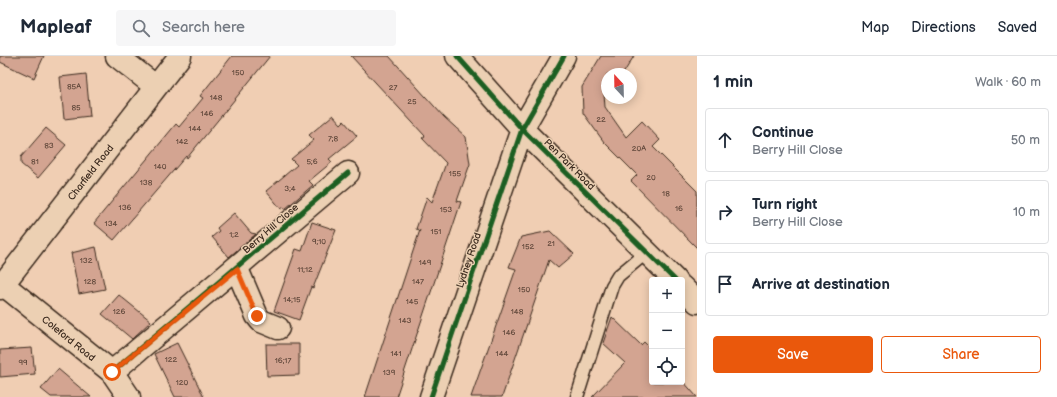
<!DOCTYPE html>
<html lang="en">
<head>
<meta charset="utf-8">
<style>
	:root { --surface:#fff; --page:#f6f6f7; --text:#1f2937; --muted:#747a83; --line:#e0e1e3; --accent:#ea580c }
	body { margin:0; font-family:"Balsamiq Sans",sans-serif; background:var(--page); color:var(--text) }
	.controls { position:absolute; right:12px; bottom:12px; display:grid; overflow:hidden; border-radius:4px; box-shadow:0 2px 10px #0003 }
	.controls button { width:36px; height:36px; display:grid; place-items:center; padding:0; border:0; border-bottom:1px solid var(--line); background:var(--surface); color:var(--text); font:20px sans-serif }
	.compass { position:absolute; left:601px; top:12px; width:36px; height:36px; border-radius:50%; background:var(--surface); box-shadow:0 2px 10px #0003; rotate:338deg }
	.stop { position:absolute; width:12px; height:12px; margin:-9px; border:3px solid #ea580c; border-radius:50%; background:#fff }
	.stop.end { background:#ea580c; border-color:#fff; box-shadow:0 1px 4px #0008 }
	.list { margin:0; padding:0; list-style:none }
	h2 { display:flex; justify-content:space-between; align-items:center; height:52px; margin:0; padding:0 16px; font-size:17px }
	h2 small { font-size:13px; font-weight:400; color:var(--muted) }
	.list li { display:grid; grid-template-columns:26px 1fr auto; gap:12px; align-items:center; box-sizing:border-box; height:64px; margin:0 8px 8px; padding:0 8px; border:1px solid var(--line); border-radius:4px }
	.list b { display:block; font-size:15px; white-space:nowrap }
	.list p { margin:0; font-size:13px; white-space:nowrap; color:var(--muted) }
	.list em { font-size:13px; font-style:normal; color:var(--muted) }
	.actions { display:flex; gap:8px; padding:12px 16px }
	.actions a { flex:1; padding:9px 0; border:1px solid var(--accent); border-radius:4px; text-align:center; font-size:14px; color:var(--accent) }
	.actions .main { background:var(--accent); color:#fff }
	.icon { flex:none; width:22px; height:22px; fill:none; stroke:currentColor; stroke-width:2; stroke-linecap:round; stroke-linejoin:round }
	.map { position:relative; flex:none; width:697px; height:341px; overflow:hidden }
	header { display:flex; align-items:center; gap:24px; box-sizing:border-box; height:56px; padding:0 20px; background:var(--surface); border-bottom:1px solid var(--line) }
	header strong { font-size:19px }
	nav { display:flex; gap:22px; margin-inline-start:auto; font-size:14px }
	.search { width:280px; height:36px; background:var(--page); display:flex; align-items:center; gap:10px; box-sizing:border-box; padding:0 14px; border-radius:4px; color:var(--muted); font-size:15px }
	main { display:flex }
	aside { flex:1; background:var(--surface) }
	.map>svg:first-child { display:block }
	.building { fill:#d3a491; stroke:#3b2a1e }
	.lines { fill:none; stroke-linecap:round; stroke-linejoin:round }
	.lane-casing { stroke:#3b2a1e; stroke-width:15 }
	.street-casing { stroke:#3b2a1e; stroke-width:25 }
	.secondary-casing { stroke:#3b2a1e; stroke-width:25 }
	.lane { stroke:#ecd0b3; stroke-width:12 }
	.street { stroke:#ecd0b3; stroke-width:22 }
	.secondary { stroke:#ecd0b3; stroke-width:22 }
	.cycleway-casing { stroke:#ecd0b3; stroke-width:8 }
	.cycleway { stroke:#1b5e20; stroke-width:5 }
	.route { stroke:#ea580c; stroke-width:5 }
	.labels { text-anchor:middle; stroke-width:3; stroke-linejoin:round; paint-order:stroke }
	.number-label { font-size:8px; fill:#61483b }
	.street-label { font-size:10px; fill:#3b2a1e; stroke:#ecd0b3 }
</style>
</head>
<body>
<header>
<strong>Mapleaf</strong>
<div class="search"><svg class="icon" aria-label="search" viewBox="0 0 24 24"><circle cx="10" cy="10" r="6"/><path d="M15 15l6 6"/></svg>Search here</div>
<nav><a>Map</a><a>Directions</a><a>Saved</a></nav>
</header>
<main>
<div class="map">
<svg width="697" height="341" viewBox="0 0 697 341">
	<rect width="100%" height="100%" fill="#f0ceb3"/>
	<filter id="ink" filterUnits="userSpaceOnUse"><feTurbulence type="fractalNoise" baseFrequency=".025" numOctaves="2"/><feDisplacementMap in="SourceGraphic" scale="8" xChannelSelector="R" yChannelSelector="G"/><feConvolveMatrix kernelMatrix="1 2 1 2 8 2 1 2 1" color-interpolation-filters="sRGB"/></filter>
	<g filter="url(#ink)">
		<g class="building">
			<polygon points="0,0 44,0 34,22 0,6"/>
			<polygon points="232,0 270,0 187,102 186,100 114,184 94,167 176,68 179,71 203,42 200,40"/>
			<polygon points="351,0 389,0 444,61 466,81 470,108 457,145 461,146 396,341 365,341 420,174 416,173 427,141 432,146 446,107 422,82 425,80"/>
			<polygon points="601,0 634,0 623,18 607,18 607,33 604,38 605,51 626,81 642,65 660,84 653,91 697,135 697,192 631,125 637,119 604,86 583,57 582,31"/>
			<polygon points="86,18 90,60 64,63 60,21"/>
			<polygon points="333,59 341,68 344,65 357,80 329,103 332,106 309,125 313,129 285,153 284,151 281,153 266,135 297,109 291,103 314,84 309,79"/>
			<polygon points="46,72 66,89 38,122 21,108 21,101"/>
			<polygon points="234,157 251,177 256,178 229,201 212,181 219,175 217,172"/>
			<polygon points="312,166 336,174 313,232 311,231 299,264 274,255 296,193 302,195"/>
			<polygon points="550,175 574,198 558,212 549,204 502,341 471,341 516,213 509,211 521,181"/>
			<polygon points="96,191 105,233 79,238 71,197"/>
			<polygon points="119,239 151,265 132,283 102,258"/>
			<polygon points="612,261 641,289 644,286 652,294 652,326 682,326 682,324 697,341 592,341 625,307 603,287"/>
			<polygon points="177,287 204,341 175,341 154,298"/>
			<polygon points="266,288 299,288 299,319 267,320"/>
			<polygon points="32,292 35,318 0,321 0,294"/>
			<polygon points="58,313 91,341 51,341 41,333"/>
		</g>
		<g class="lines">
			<defs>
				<polyline id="lane" points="577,341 612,230 618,220 647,196"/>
				<g id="street">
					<polyline points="117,0 155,30"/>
					<polyline points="237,213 257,260 261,265 278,272"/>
					<polyline points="0,226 112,316 129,341"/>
					<polyline points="0,232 180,0"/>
					<polyline points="112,316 348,117"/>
					<polyline points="431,341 522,73 564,0"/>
				</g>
				<g id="secondary">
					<polyline points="457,0 522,73 675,224"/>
					<polyline points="682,231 697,246"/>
				</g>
			</defs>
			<use href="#lane" class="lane-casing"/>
			<use href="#street" class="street-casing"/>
			<use href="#secondary" class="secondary-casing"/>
			<use href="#lane" class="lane"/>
			<use href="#street" class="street"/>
			<use href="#secondary" class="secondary"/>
			<defs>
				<g id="cycleway">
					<polyline points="457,0 522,73 675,224"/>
					<polyline points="112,316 348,117"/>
					<polyline points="431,341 522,73 564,0"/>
				</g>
			</defs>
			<use href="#cycleway" class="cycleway-casing"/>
			<use href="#cycleway" class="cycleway"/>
		</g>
	</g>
	<g class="lines" filter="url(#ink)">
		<polyline class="route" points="112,316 237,213 257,260"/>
	</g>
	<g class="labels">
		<g class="number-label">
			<text x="238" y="19">150</text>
			<text x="74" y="33">85A</text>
			<text x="393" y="34">27</text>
			<text x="216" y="44">148</text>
			<text x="412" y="48">25</text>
			<text x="76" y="54">85</text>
			<text x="207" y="60">146</text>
			<text x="601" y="66">22</text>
			<text x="195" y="75">144</text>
			<text x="333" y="85">7;8</text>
			<text x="182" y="88">142</text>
			<text x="49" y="92">83</text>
			<text x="639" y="95">20A</text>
			<text x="35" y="108">81</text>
			<text x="312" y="108">5;6</text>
			<text x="160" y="113">140</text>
			<text x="455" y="120">155</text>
			<text x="651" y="124">20</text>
			<text x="146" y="129">138</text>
			<text x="290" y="135">3;4</text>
			<text x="666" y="140">18</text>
			<text x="125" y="154">136</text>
			<text x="679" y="155">16</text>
			<text x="446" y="156">153</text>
			<text x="111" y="170">134</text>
			<text x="436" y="178">151</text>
			<text x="234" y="181">1;2</text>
			<text x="319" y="188">9;10</text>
			<text x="551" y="190">21</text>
			<text x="528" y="193">152</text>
			<text x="86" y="207">132</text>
			<text x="425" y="209">149</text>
			<text x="305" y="216">11;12</text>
			<text x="90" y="228">128</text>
			<text x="418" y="228">147</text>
			<text x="524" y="236">150</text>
			<text x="292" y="246">14;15</text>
			<text x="412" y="248">145</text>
			<text x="119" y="258">126</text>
			<text x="517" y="258">148</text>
			<text x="405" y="267">143</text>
			<text x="509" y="279">146</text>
			<text x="396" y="300">141</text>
			<text x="502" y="300">144</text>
			<text x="171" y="306">122</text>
			<text x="283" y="307">16;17</text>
			<text x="23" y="309">99</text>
			<text x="389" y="319">139</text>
			<text x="182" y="329">120</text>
		</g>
		<g class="street-label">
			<text transform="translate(570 108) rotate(45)" y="4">Pen Park Road</text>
			<text transform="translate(90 116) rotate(-52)" y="4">Charfield Road</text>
			<text transform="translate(270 172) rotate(-41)" y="4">Berry Hill Close</text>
			<text transform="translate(468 204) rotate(-71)" y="4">Lydney Road</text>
			<text transform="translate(69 282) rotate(39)" y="4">Coleford Road</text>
		</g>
	</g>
</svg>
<div class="controls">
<button>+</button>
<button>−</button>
<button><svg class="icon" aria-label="locate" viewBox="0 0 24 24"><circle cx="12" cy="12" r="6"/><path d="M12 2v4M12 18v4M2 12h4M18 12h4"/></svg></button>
</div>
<svg class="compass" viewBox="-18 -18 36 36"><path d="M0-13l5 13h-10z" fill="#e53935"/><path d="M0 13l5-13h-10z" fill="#747a83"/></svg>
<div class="stop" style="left:112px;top:316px"></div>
<div class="stop end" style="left:257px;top:260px"></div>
</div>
<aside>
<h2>1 min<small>Walk · 60 m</small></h2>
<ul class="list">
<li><svg class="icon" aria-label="ahead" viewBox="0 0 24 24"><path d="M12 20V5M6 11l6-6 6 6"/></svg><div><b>Continue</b><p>Berry Hill Close</p></div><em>50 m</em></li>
<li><svg class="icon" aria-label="right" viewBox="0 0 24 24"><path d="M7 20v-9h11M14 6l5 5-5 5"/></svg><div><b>Turn right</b><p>Berry Hill Close</p></div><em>10 m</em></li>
<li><svg class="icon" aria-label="arrive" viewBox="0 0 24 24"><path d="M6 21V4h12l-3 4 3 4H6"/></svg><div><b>Arrive at destination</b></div></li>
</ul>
<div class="actions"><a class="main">Save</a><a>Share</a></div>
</aside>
</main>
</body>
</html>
